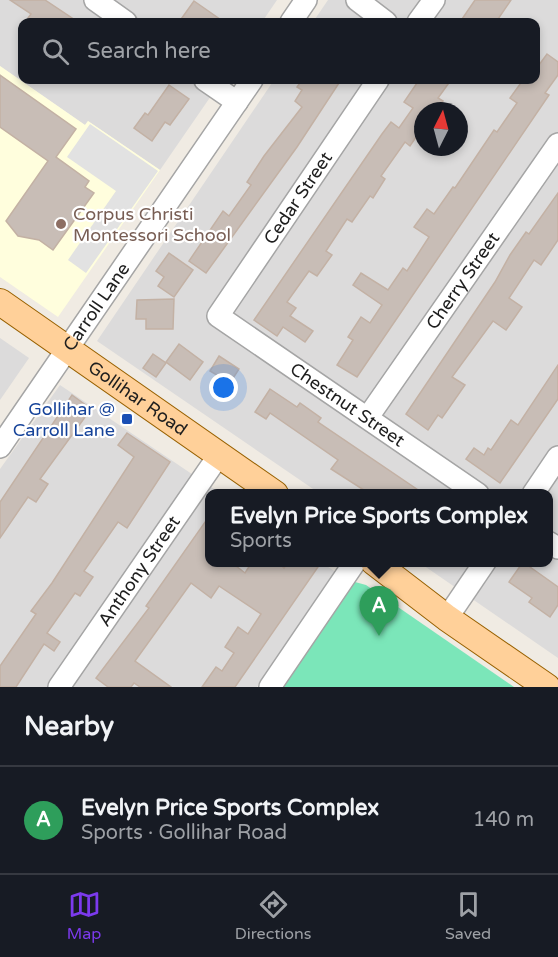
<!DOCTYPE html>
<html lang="en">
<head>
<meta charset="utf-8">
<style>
	:root { --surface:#171b24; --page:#20242c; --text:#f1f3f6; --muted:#9ea1a6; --line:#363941; --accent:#7c3aed }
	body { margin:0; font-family:"Varela Round",sans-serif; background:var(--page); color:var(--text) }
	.compass { position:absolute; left:414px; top:102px; width:54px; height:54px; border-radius:50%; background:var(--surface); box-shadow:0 3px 9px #0003; rotate:6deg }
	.you { position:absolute; left:224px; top:388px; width:21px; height:21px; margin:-15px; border:4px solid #fff; border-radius:50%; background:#1a73e8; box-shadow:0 0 0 9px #1a73e833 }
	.badge { display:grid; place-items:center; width:39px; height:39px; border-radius:50%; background:var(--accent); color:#fff; font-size:20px; font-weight:700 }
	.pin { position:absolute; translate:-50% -50px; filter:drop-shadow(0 2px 3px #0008) }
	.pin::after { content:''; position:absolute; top:32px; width:21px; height:18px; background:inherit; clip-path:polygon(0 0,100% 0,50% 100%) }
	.popup { position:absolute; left:205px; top:489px; width:348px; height:78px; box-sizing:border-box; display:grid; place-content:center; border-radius:12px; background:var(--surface); filter:drop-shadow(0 2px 4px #0005); font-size:20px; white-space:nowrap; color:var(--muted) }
	.popup b { font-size:22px; color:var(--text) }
	.popup::after { content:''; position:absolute; left:50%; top:100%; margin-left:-12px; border:12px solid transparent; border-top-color:var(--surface) }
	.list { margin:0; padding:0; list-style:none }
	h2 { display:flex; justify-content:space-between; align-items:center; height:78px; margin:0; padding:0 24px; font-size:26px }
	h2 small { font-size:20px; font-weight:400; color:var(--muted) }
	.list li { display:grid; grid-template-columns:39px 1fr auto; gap:18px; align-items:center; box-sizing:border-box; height:108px; padding:0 24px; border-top:2px solid var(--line) }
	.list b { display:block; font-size:22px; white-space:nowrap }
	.list p { margin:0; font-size:20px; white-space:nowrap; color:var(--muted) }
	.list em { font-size:20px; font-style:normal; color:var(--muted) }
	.icon { flex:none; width:33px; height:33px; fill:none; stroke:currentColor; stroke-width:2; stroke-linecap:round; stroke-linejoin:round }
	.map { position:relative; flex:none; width:558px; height:687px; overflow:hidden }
	.search { position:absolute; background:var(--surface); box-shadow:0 3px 9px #0003; left:18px; right:18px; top:18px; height:66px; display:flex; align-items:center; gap:15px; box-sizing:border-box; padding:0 21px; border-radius:12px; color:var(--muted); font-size:22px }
	.sheet { height:186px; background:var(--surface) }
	nav { display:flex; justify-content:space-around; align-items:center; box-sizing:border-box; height:84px; border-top:2px solid var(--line); background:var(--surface); font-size:16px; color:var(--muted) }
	nav a { display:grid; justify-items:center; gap:3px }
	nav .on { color:var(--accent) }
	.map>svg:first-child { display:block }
	.residential { fill:#dcdbdb; fill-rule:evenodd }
	.education { fill:#fffedd }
	.pitch { fill:#7be6b9 }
	.parking { fill:#e2e2e2 }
	.building { fill:#c8bdb6; stroke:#c3b1a4; stroke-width:1.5 }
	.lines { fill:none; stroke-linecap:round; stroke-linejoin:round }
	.minor-casing { stroke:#a5a5a5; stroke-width:24 }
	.major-casing { stroke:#986100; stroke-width:28 }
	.minor { stroke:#fff; stroke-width:21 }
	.major { stroke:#ffd099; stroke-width:26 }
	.education-dot { fill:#8d6e63; stroke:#fff; stroke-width:2 }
	.transit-dot { fill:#1a4fb4; stroke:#fff; stroke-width:2 }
	.labels { text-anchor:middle; stroke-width:4.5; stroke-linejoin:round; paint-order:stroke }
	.street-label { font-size:18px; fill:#1e1e1e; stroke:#fff }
	.education-label { font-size:18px; fill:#785e54; stroke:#fff; text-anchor:start }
	.transit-label { font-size:18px; fill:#164399; stroke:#fff; text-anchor:end }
</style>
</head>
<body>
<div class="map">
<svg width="558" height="687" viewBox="0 0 558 687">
	<rect width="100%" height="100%" fill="#f0ebe3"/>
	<g class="residential">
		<polygon points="0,0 277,0 262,22 22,22 22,80 222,80 160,170 88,121 85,125 0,66"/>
		<path d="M 328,0 L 558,0 L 558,658 L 420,563 L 548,562 L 548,494 L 319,493 L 97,341 L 274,80 L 536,80 L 536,22 L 313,22 ZM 423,111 L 459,111 L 459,147 L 423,147 Z"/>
		<polygon points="0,338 29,358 0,400"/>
		<polygon points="60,385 220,493 210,494 210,562 322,563 336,572 257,687 0,687 0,469"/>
	</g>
	<polygon class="education" points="0,66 85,125 88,121 160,170 58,317 0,277"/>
	<polygon class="pitch" points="355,582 366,585 514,687 283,687"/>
	<polygon class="parking" points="90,124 158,171 86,273 68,260 116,191 67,157"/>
	<g class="building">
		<polygon points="10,0 45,0 78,22 34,22 28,18 31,14"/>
		<polygon points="475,0 511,0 496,22 460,22"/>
		<polygon points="194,1 224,22 179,22"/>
		<polygon points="547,54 558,62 558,75 545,93 549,95 357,377 337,365 353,340 348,337 361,317 370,323 382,305 353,285 361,273 388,290 403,268 407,271 429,237 414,227 427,209 434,214 453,187 455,188 494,130 497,132 517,103 510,98 523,80 536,80 536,69"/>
		<polygon points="0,75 76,129 56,157 89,181 85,187 94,193 53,250 39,240 18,236 6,221 48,161 0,127"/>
		<polygon points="302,80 341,80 297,147 206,273 189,261 223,211 229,216 251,185 247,182 264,156 302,107 295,101 302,90 297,87"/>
		<polygon points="419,80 451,80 438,98 443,101 436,111 423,111 423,127 410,146 405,142 381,176 385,179 373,198 370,196 352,222 347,219 326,251 332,255 317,276 309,271 287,302 296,308 290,316 313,331 305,342 283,327 277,336 254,320 382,134 391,122 399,128 413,108 404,102"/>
		<polygon points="169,85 189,99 170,125 165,122 152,141 134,128 145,113 148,115"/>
		<polygon points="558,193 558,240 541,265 534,260 509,298 522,307 506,330 493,321 452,377 465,385 442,418 438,415 428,430 406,414 495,282 510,255 526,232 529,234"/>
		<polygon points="169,253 193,270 174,297 158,286 164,277 156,271"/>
		<polygon points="174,299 173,329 146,329 146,319 136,319 137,300"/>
		<polygon points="179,344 203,362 190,380 166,362"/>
		<polygon points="153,354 166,363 156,377 143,368"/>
		<polygon points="219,356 239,369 230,383 210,371"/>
		<polygon points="558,365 558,399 500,483 466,459 474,448 484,455 488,448 491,450 511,420 518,425"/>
		<polygon points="270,389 297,407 300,403 321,418 318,422 424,494 370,494 331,469 338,460 270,413 266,419 255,412"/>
		<polygon points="72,395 91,409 40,479 48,484 36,502 28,497 0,538 0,502"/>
		<polygon points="127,433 170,462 127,528 118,522 84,571 93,577 80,596 75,593 47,633 60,642 54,651 44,644 16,687 0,687 0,666 36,614 31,611 52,583 134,457 118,445"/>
		<polygon points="210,515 210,562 231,562 245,573 252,562 278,562 284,568 288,562 311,562 318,567 235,687 202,687 216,667 222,671 234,653 225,647 238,627 248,634 261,614 219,586 211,598 191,583 135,661 171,687 140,687 134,683 131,687 108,687 96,678 149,608 146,606"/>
		<polygon points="523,562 558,587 558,605 550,617 529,602 532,598 509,582"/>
	</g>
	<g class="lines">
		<defs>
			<g id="minor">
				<polyline points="95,0 126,22"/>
				<polyline points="357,0 386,22"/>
				<polyline points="291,22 306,0"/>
				<polyline points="418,22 434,0"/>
				<polyline points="205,80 237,102"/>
				<path id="s1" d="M 378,80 L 218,316 L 478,494"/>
				<path id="s2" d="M 368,417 L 558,144"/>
				<path id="s3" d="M 0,447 L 252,80"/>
				<polyline points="533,494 558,457"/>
				<polyline points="548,542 558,548"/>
				<polyline points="447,618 485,562"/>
				<path id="s4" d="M 59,687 L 219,455"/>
				<polyline points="270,687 355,562"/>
			</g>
			<g id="major">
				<path id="s5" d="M 0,302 L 275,494"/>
				<polyline points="374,562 447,618 547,687"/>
			</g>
		</defs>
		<use href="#minor" class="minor-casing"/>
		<use href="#major" class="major-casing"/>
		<use href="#minor" class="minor"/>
		<use href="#major" class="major"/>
	</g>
	<circle class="education-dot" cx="61" cy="224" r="6"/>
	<rect class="transit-dot" x="121" y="413" width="12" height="12" rx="3"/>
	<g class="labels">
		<g class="street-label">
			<text transform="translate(298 198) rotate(-56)" y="6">Cedar Street</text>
			<text dy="6" stroke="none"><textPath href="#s2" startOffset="166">Cherry Street</textPath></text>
			<text dy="6" stroke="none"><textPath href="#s3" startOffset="170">Carroll Lane</textPath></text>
			<text dy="6" stroke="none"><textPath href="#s5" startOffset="168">Gollihar Road</textPath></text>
			<text dy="6" stroke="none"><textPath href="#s1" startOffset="442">Chestnut Street</textPath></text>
			<text dy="6" stroke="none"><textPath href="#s4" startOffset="141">Anthony Street</textPath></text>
		</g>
		<g class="education-label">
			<text x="73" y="220">Corpus Christi<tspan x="73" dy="21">Montessori School</tspan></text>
		</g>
		<g class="transit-label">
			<text x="115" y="415">Gollihar @<tspan x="115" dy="21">Carroll Lane</tspan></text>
		</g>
	</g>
</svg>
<svg class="compass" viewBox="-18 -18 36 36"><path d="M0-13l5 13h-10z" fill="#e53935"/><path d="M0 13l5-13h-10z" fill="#9ea1a6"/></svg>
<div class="you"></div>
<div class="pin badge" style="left:379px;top:636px;background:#2e9e5b">A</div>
<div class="popup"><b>Evelyn Price Sports Complex</b>Sports</div>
<div class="search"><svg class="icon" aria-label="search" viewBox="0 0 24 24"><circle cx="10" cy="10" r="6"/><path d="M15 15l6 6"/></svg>Search here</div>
</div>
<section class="sheet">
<h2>Nearby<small></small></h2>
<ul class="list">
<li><span class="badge" style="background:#2e9e5b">A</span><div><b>Evelyn Price Sports Complex</b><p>Sports · Gollihar Road</p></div><em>140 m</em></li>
</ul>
</section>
<nav>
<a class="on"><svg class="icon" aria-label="map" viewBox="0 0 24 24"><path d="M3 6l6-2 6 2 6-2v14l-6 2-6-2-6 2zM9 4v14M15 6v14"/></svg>Map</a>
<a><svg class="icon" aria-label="directions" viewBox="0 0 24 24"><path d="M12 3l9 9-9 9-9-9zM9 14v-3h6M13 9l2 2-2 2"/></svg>Directions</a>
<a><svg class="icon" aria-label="saved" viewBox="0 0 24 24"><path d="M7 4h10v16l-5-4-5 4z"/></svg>Saved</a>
</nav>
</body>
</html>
